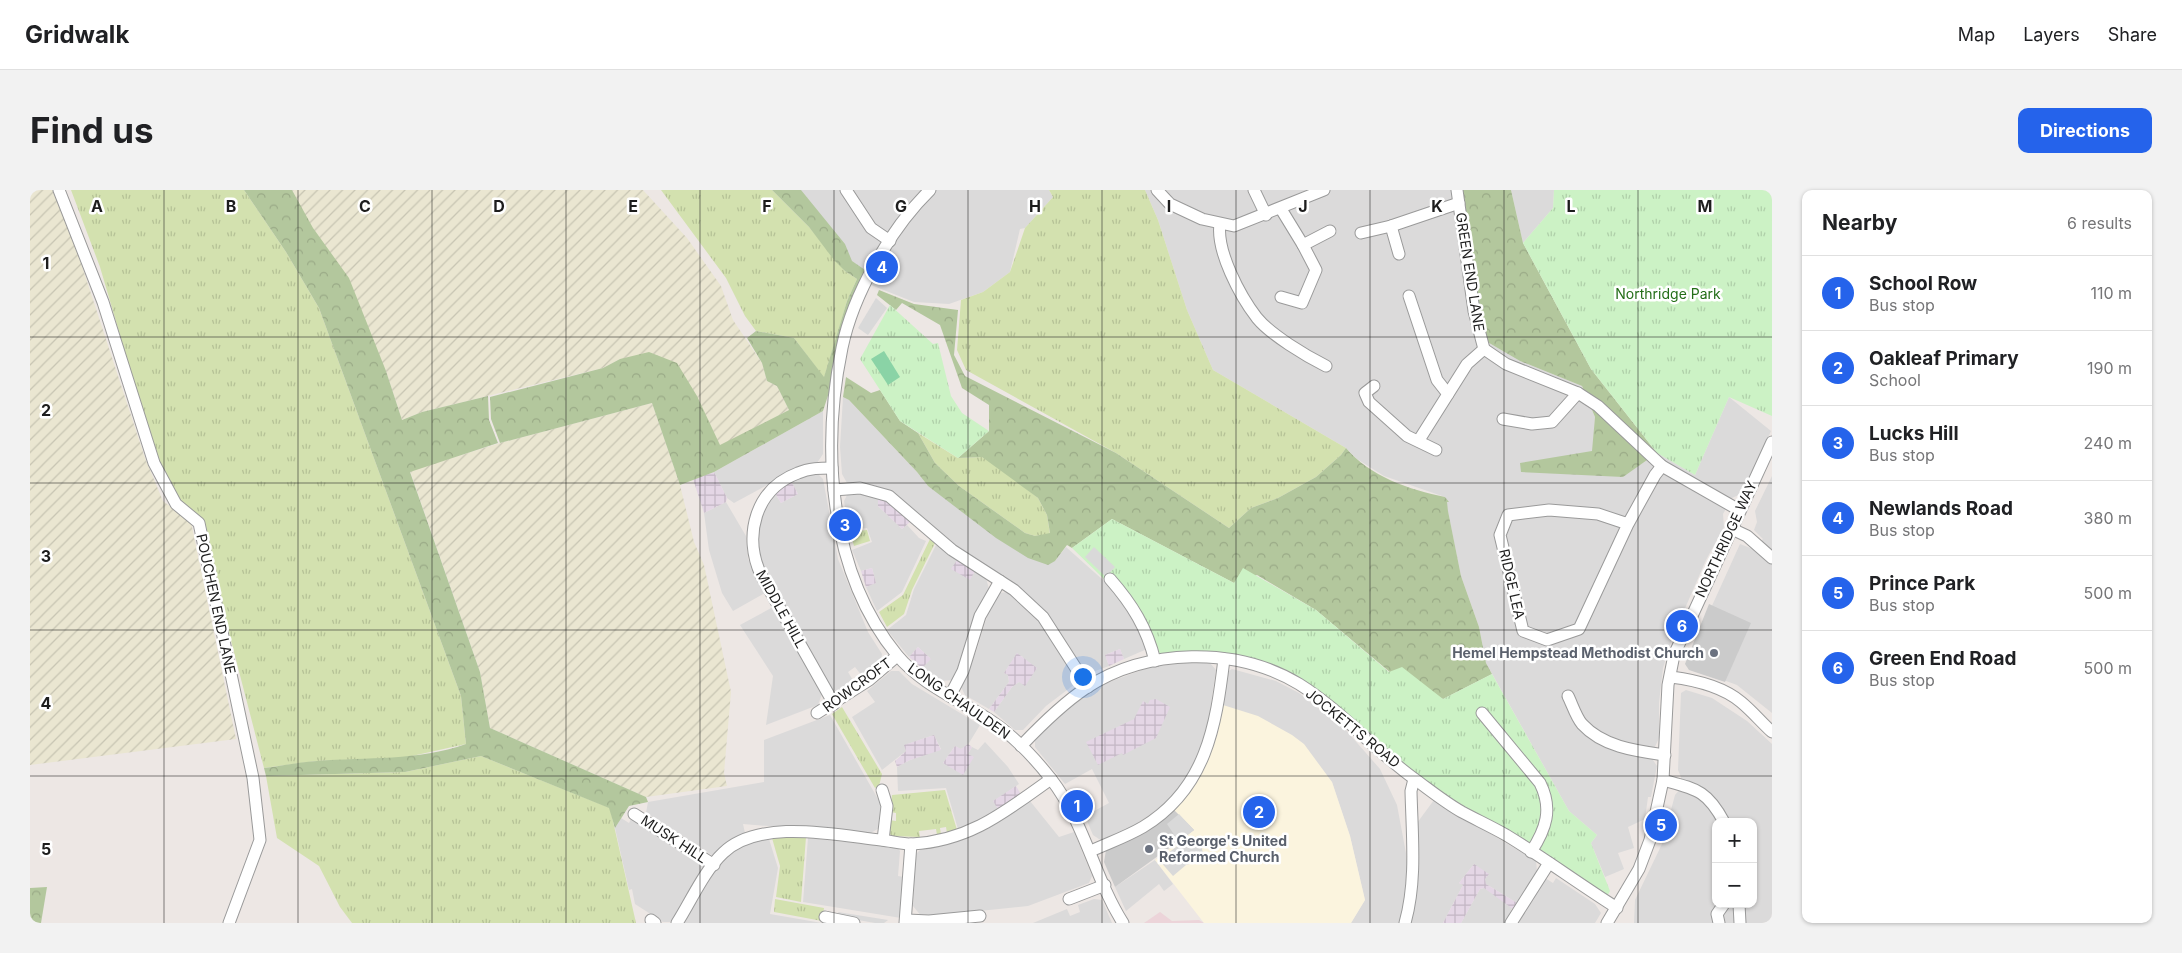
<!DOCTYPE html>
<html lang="en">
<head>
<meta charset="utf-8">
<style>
	:root { --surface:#fff; --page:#f2f2f2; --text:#202124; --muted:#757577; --line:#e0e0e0; --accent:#2563eb }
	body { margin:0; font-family:Inter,sans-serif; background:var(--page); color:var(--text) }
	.controls { position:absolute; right:15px; bottom:15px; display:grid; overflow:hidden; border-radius:10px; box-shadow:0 1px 4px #0004 }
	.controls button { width:45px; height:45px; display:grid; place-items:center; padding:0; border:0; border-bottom:1px solid var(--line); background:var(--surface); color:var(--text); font:25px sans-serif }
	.you { position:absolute; left:1052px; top:486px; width:18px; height:18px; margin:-12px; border:4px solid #fff; border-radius:50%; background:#1a73e8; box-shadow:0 0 0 8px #1a73e833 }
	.badge { display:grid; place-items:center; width:32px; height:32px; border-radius:50%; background:var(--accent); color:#fff; font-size:16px; font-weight:700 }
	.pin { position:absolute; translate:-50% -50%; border:2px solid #fff; box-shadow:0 1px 5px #0006 }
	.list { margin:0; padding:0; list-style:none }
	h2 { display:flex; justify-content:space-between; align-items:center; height:65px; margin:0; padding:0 20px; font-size:21px }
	h2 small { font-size:16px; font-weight:400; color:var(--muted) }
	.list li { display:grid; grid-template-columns:32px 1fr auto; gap:15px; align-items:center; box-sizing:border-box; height:75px; padding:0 20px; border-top:1px solid var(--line) }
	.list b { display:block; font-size:19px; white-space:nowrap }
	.list p { margin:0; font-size:16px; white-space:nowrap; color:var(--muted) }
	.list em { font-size:16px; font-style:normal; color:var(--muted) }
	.map { position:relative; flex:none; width:1742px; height:733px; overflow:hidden; border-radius:10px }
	header { display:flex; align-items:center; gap:30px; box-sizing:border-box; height:70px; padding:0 25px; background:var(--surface); border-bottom:1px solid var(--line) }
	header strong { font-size:24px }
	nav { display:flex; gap:28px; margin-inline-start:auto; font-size:18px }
	.intro { display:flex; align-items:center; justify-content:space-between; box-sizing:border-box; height:120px; padding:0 30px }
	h1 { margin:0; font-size:35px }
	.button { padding:12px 22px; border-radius:10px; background:var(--accent); color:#fff; font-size:18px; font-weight:700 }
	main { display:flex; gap:30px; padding:0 30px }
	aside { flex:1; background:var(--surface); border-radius:10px; box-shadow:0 1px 4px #0004 }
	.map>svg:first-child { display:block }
	.residential { fill:#dbdada; fill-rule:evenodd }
	.commercial { fill:#ecd4d9 }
	.industrial { fill:url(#industrial-grid) }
	.education { fill:#fbf4de }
	.religious { fill:#cbcbcb }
	.farmland { fill:url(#farmland-furrows) }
	.grass { fill:url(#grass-tufts) }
	.forest { fill:url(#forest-crowns) }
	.park { fill:url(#park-tufts) }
	.pitch { fill:#8ad3a6 }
	.parking { fill:#d9d9d9 }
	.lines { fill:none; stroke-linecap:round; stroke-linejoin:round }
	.minor-casing { stroke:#9a9a9a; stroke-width:13 }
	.minor { stroke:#fff; stroke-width:11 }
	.grid { fill:none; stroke:#1d1d1d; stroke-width:1; stroke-opacity:0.55 }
	.worship-dot { fill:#6b7280; stroke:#fff; stroke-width:2 }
	.labels { text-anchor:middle; stroke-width:5; stroke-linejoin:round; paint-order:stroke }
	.street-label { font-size:14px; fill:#1d1d1d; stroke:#fff }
	.park-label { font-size:14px; fill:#246e18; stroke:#fff }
	.worship-label { font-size:14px; font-weight:bold; fill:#5b616d; stroke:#fff; text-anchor:end }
	.grid-label { font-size:16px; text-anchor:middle; font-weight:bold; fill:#1d1d1d; stroke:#fff; stroke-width:5; stroke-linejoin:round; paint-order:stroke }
</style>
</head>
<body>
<header>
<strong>Gridwalk</strong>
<nav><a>Map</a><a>Layers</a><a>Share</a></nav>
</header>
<div class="intro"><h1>Find us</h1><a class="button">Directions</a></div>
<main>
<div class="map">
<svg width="1742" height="733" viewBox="0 0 1742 733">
	<defs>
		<pattern id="industrial-grid" width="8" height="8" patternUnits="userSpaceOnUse" patternTransform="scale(1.25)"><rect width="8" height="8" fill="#e4d6e5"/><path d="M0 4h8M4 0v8" fill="none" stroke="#c3b7c4"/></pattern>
		<pattern id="farmland-furrows" width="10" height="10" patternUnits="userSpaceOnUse" patternTransform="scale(1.25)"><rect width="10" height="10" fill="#eae6d1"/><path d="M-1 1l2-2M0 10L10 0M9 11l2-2" fill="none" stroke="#c8c5b3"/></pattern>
		<pattern id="grass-tufts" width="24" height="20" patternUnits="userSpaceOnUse" patternTransform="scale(1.25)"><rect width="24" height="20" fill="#d3e1af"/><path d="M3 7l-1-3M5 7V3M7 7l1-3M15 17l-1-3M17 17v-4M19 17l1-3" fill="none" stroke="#b5c196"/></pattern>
		<pattern id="forest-crowns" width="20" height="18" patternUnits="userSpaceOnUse" patternTransform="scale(1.25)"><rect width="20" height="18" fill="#b3c79d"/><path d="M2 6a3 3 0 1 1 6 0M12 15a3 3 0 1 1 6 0" fill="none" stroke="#9aaa87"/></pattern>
		<pattern id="park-tufts" width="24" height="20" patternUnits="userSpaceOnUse" patternTransform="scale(1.25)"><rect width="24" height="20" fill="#ccf2c5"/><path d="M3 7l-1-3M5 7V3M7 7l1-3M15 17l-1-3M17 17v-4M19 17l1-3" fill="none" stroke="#afcfa9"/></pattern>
	</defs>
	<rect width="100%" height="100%" fill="#ede7e4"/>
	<g class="residential">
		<polygon points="767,0 1019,0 1023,7 995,38 990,39 980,82 953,102 919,114 884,112 836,93"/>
		<polygon points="1115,0 1431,0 1454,150 1490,171 1552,196 1565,227 1563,261 1592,287 1627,263 1665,285 1699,207 1741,241 1713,303 1702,308 1693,324 1694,337 1676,370 1643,446 1633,478 1629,513 1629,548 1624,559 1623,570 1627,576 1621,607 1618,607 1615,629 1598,637 1604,658 1588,663 1594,679 1575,687 1561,653 1567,645 1539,621 1456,473 1449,437 1431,386 1415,307 1354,286 1327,269 1316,258 1183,180 1157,120 1128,30"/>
		<polygon points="1481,0 1524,0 1523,18 1493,53"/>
		<polygon points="813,207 819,210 887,282 898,296 1025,371 1036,357 1083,399 1103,426 1117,459 1094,469 1090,459 1075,465 1079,476 1057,484 1021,429 988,396 918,351 864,304 843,295 817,293 812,284 810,257"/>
		<polygon points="793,221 793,264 787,273 772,275 754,283 739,294 704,313 697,308 684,282"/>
		<polygon points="787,283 793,289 808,369 838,442 852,464 851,471 832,486 825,477 818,482 824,492 810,502 802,500 730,373 726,352 730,326 745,303 751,313 768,304 761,291"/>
		<polygon points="1742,286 1742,523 1707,495 1660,478 1671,440 1710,354 1723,359 1733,349 1724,340 1727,332 1725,321"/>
		<polygon points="818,303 848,307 848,316 872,339 877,335 889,348 896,351 872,402 847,421 836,397 846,393 842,378 831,381 822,360 842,352 837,338 819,340 814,311"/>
		<polygon points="696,312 716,346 718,369 735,403 703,421 692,403 679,360 674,323"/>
		<polygon points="906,355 927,370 922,378 940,389 945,381 956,388 959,399 948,419 931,474 923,490 911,491 892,478 900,468 888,457 879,467 857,440 876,425 884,399"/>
		<polygon points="978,402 999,419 1013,436 1046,490 1045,494 1016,516 993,540 985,540 964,522 982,497 989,492 993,467 987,464 974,483 978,485 979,492 959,519 935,505 931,497 946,462 960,417 968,403"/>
		<polygon points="743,417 792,504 788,515 736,535 743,486 710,435"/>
		<polygon points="1164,472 1180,473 1186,480 1176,547 1159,584 1147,602 1128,619 1096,641 1072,651 1063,645 1055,626 1079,613 1062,579 1035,594 1005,557 1005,549 1034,520 1074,494 1120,477"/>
		<polygon points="1202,479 1246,491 1269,503 1314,538 1350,579 1367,615 1378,674 1377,704 1370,733 1321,733 1335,710 1320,646 1302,592 1193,515 1197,482"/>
		<polygon points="861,481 869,481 882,494 950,535 936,558 930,559 925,556 913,573 943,567 938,564 942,557 948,560 955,552 978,577 989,594 964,611 969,621 928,639 916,598 868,601 867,577 880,570 911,559 904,545 875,555 876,561 852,580 822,527 845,512 837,501"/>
		<path d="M 1656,500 L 1682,508 L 1717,531 L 1742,554 L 1742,733 L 1604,733 L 1605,710 L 1632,654 L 1645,605 L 1650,599 L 1651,587 L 1648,580 L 1651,503 ZM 1686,632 L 1723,632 L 1723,714 L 1686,714 Z"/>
		<polygon points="800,525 852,616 851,637 839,644 713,634 715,643 702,649 683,666 616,623 618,612 734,592 734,550"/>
		<polygon points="1404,610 1506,671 1507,681 1487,713 1456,694 1444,674 1429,693 1433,695 1413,733 1381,733 1386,705 1387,633"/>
		<polygon points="1000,611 1029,647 1044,642 1062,686 1059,693 998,716 892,727 883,716 885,665 893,657 931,650 955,640"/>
		<polygon points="591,628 599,633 601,629 673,676 673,679 643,730 640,732 633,732 605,714 602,699 599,700 585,638"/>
		<polygon points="778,648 867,657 870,661 868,686 874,687 871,728 773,712"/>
		<polygon points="739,649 748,678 740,724 792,733 652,733 687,678 699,665 720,652"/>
		<polygon points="1125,670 1143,694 1134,701 1129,694 1096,721 1085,697"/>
		<polygon points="1515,688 1523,693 1526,688 1565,714 1571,723 1565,733 1486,733"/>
		<polygon points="1454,698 1483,716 1475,733 1431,733 1450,699"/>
		<polygon points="1064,709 1072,710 1082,733 1003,733 1037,719 1040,726 1050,722 1048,715"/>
	</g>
	<polygon class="commercial" points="1130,722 1142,731 1169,730 1174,733 1114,733"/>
	<g class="industrial">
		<polygon points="684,282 697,308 696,312 674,323 663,289"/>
		<polygon points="761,291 768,304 751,313 745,303"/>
		<polygon points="848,307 858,312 881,331 872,339 848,316"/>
		<polygon points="927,370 945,381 940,390 921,379"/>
		<polygon points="842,378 846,393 836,397 831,381"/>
		<polygon points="888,457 901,469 892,478 879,467"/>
		<polygon points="1090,459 1094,469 1079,476 1075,465"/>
		<polygon points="987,463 1007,478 995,496 989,492 982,497 964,522 959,519 979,492 978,485 974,483"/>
		<polygon points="1126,509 1140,517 1126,548 1093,565 1092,563 1068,575 1056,552 1104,529 1113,511 1118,514 1120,510"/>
		<polygon points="904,545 911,560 880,570 867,577 865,571 876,561 874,555"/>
		<polygon points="938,554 942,557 938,564 944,567 933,585 913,573 925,556 931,559"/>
		<polygon points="986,596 992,606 969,621 963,611"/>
		<polygon points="1444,674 1459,684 1455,689 1456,694 1487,713 1483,719 1454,698 1450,699 1431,733 1413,733 1433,695 1429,693"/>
	</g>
	<polygon class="education" points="1193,515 1228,526 1262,545 1274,554 1302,592 1320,646 1335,710 1321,733 1174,733 1125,670 1164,640 1143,619 1160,601 1175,576 1183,558"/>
	<g class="religious">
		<polygon points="1679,414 1721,433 1695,492 1659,480 1655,474"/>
		<polygon points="1143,619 1164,640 1085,697 1074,672 1076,660"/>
	</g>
	<g class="farmland">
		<polygon points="0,0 27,0 115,268 133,311 161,332 206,549 0,575"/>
		<polygon points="262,0 613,0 657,48 691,96 703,130 732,173 737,191 747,196 759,220 690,256 673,220 590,169 573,178 392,222 372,230 356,181"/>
		<polygon points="622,213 650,295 664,352 674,375 701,502 694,583 697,596 616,607 460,538 450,482 380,281 470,253"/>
	</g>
	<g class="grass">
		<polygon points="41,0 214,0 256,62 289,118 431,506 436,554 373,568 286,571 234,578 169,327 150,310 126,268 70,77"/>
		<polygon points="631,0 742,0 779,37 815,81 827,89 817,111 794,188 764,148 726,141 715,126 696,88"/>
		<polygon points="1019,0 1115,0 1128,30 1157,120 1183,180 1316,258 1311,265 1286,287 1248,308 1221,318 1199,338 1086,263 936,180 927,160 931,110 953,102 980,82 995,38 1023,7"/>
		<polygon points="888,243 928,268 952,267 964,273 1008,308 1017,325 1020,344 1005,346 995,343 929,296 905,273"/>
		<polygon points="837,340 840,351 824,356 820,342"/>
		<polygon points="900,349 905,353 882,400 874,424 857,437 849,422 873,405"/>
		<polygon points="812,517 852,584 849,596 845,598 802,524"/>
		<polygon points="451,566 580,618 606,733 322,733 310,717 289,676 247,648 236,586 375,582"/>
		<polygon points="915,600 927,640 917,643 916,637 910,638 911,644 907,645 906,639 889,641 890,647 862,646 859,643 859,630 866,631 866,623 860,622 862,605"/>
		<polygon points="756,647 776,647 771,712 746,707 750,676 742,648"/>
		<polygon points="745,709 794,718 792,731 744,722"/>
	</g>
	<g class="forest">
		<path d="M 214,0 L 262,0 L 283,38 L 319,88 L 356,181 L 372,230 L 392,222 L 458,206 L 459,230 L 468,253 L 380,282 L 450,482 L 460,538 L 616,607 L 618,612 L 599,616 L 585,638 L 579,618 L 451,566 L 375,582 L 236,586 L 234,578 C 251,576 269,572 287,571 C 337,567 388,571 436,554 L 431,506 L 289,118 L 256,62 Z"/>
		<polygon points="742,0 771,0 815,54 822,71 838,82 793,221 684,282 650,295 622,213 470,253 461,229 460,207 573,178 590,169 619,162 647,173 667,206 690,255 759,220 747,196 737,191 732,173 717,148 726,141 764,148 794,187 817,111 827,89 815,81 804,70 779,37"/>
		<polygon points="1431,0 1481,0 1493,53 1561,179 1627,263 1593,287 1491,282 1490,273 1562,261 1565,227 1552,196 1490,171 1454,150"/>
		<path d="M 849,100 L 884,114 L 928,120 L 924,165 L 935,186 L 1086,263 L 1199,338 L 1221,318 L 1248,308 L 1286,287 L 1311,265 L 1316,258 C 1339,286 1380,300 1415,307 L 1419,312 L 1417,312 L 1418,321 L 1431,386 L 1449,437 L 1456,473 L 1462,484 L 1413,509 L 1361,483 L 1286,420 L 1227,385 L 1204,393 L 1082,329 L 1042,358 L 1037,355 L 1025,371 L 1018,375 L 998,368 L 966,348 L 898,296 L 887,282 L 819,210 L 813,207 L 816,187 L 841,203 L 850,200 L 870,231 L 888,243 L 905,273 L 929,296 L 995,343 L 1005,346 L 1020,343 L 1017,325 L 1008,308 L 952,267 L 928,268 L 959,241 L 959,215 L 932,198 L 910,135 L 872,113 L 866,120 L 847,105 Z"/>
		<polygon points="17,697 11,733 0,733 0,698"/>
	</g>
	<g class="park">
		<polygon points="1524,0 1742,0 1742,226 1699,207 1665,285 1627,263 1561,179 1493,53 1523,18"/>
		<polygon points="860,115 903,154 908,153 921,206 932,223 959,241 928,268 870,231 830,169"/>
		<polygon points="1082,329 1204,393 1213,378 1286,420 1359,482 1372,477 1413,509 1462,484 1539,621 1567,645 1561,653 1580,701 1576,708 1494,653 1386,587 1306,517 1223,472 1130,466 1082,389 1074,389 1042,358"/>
	</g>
	<polygon class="pitch" points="854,161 870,187 858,195 841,169"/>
	<g class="parking">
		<polygon points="846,108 857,118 838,145 828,138"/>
		<polygon points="1064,357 1085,377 1076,387 1055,367"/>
		<polygon points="1149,624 1164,640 1149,652 1137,634"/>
		<polygon points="1158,648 1170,648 1174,669 1156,675 1143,686 1129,670"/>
		<polygon points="808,722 858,730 854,733 845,733 811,727"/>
	</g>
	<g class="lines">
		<defs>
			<g id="minor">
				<polyline points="29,0 73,112 124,273 146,314 169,333 223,588 230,650 199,733"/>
				<polyline points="816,0 841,38 860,51"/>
				<path d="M 900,0 C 861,38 823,104 812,158 C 791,259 799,382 867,465 C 890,493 925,508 955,527 C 981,543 1003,566 1021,589 C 1055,633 1064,687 1093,733"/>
				<polyline points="1127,0 1140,14 1172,29 1204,36 1294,0"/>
				<polyline points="1224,0 1236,25"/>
				<polyline points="1427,0 1444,121 1454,159 1476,174 1548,203 1568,216 1632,276 1709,320"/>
				<polyline points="1251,19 1273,55 1300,41"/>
				<path d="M 1190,34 C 1186,61 1210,106 1227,128 C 1241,145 1276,166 1296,176"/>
				<polyline points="1361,36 1369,64"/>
				<polyline points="1331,43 1361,36 1429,13"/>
				<polyline points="1379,106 1407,190 1418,204"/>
				<polyline points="1251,107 1272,113 1286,80 1273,55"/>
				<polyline points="1344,196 1335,203 1339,212 1377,246 1406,260"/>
				<polyline points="1473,229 1502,234 1522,232 1548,203"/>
				<polyline points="1389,250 1437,174 1454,159"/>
				<path d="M 802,278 C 791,278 779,278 768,283 C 725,299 713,346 731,385 L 804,514"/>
				<polyline points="804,300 830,298 859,306 922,360 984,400 1013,427 1058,497"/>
				<polyline points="1598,334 1568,324 1519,320 1478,325 1470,345 1493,441 1517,450 1549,439 1598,334 1625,285 1632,276"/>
				<polyline points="1702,339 1717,346 1742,368"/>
				<path d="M 1080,389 C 1102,414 1117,438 1125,471"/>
				<path d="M 1641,487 C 1665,490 1692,496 1711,512 C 1722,521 1732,533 1742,542"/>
				<polyline points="920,506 933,481 950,426 970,391"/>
				<path d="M 1538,506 C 1542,514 1546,527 1552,534 C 1573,557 1606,561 1635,565"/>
				<polyline points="787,523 839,490 867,466"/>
				<path d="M 1452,523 L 1510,593 C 1523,619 1516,639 1501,662"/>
				<path d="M 991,556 C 1011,535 1032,514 1056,498 C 1117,458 1206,456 1269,494 C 1312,521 1345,561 1386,590 C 1401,601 1416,613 1432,622 C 1447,630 1462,637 1476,645 C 1514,668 1549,694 1587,718"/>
				<path d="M 1633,590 C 1666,599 1677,600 1694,632"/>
				<polyline points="852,600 857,616 853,650"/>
				<polyline points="604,624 684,675"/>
				<path d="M 1061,661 C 1078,653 1096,647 1113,637 C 1176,599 1186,536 1194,469"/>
				<polyline points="1039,709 1075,695"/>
				<polyline points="1709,714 1710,733"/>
				<polyline points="795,727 824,733"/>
				<polyline points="621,730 625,733"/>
				<polyline points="877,730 899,731 950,726"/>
				<path d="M 647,733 C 661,711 674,681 693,663 C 729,628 806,645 851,650 C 861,651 872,654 882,654 C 940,651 976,621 1021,589"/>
				<polyline points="875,733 881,654"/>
				<path d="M 1375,733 C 1387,690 1382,645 1381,601 L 1384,589"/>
				<polyline points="1481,733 1519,673"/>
				<polyline points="1577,733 1609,679 1620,650 1633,590 1638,495 1644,465 1742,252"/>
				<polyline points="1689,733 1687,724 1694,714"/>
			</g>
		</defs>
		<use href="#minor" class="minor-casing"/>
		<use href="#minor" class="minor"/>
	</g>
	<path class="grid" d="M 134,0 L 134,733M 268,0 L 268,733M 402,0 L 402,733M 536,0 L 536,733M 670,0 L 670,733M 804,0 L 804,733M 938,0 L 938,733M 1072,0 L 1072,733M 1206,0 L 1206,733M 1340,0 L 1340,733M 1474,0 L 1474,733M 1608,0 L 1608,733M 0,147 L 1742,147M 0,293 L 1742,293M 0,440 L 1742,440M 0,586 L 1742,586"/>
	<g class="worship-dot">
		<circle cx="1684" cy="463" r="5"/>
		<circle cx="1119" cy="659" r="5"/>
	</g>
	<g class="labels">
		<g class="street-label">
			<text transform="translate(1440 82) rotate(81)" y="5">GREEN END LANE</text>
			<text transform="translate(1696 349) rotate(-65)" y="5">NORTHRIDGE WAY</text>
			<text transform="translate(1482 394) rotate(77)" y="5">RIDGE LEA</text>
			<text transform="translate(186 414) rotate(78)" y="5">POUCHEN END LANE</text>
			<text transform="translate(751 419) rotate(61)" y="5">MIDDLE HILL</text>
			<text transform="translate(827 495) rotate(-36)" y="5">ROWCROFT</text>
			<text transform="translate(929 511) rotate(35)" y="5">LONG CHAULDEN</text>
			<text transform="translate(1323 538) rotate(39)" y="5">JOCKETTS ROAD</text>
			<text transform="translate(644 649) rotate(33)" y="5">MUSK HILL</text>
		</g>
		<g class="park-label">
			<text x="1638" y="109">Northridge Park</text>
		</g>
		<g class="worship-label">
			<text x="1674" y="468">Hemel Hempstead Methodist Church</text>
			<text x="1129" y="656" text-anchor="start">St George's United<tspan x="1129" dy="16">Reformed Church</tspan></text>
		</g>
	</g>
	<g class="grid-label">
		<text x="67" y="22">A</text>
		<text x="201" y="22">B</text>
		<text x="335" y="22">C</text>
		<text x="469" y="22">D</text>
		<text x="603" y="22">E</text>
		<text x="737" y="22">F</text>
		<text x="871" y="22">G</text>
		<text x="1005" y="22">H</text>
		<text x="1139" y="22">I</text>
		<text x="1273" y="22">J</text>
		<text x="1407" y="22">K</text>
		<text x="1541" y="22">L</text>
		<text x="1675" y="22">M</text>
		<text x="16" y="79">1</text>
		<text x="16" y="226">2</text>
		<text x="16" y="372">3</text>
		<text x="16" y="519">4</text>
		<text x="16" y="665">5</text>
	</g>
</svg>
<div class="controls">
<button>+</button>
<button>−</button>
</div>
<div class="you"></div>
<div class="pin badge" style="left:1047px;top:616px">1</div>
<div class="pin badge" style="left:1229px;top:622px">2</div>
<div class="pin badge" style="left:815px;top:335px">3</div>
<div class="pin badge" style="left:852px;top:77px">4</div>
<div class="pin badge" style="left:1631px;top:635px">5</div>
<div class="pin badge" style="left:1652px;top:436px">6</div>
</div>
<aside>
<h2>Nearby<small>6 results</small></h2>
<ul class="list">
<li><span class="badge">1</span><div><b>School Row</b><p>Bus stop</p></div><em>110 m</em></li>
<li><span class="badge">2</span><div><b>Oakleaf Primary</b><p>School</p></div><em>190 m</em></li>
<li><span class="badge">3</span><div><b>Lucks Hill</b><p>Bus stop</p></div><em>240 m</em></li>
<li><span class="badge">4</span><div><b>Newlands Road</b><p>Bus stop</p></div><em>380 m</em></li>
<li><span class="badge">5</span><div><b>Prince Park</b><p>Bus stop</p></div><em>500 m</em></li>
<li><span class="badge">6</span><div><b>Green End Road</b><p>Bus stop</p></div><em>500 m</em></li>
</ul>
</aside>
</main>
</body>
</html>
